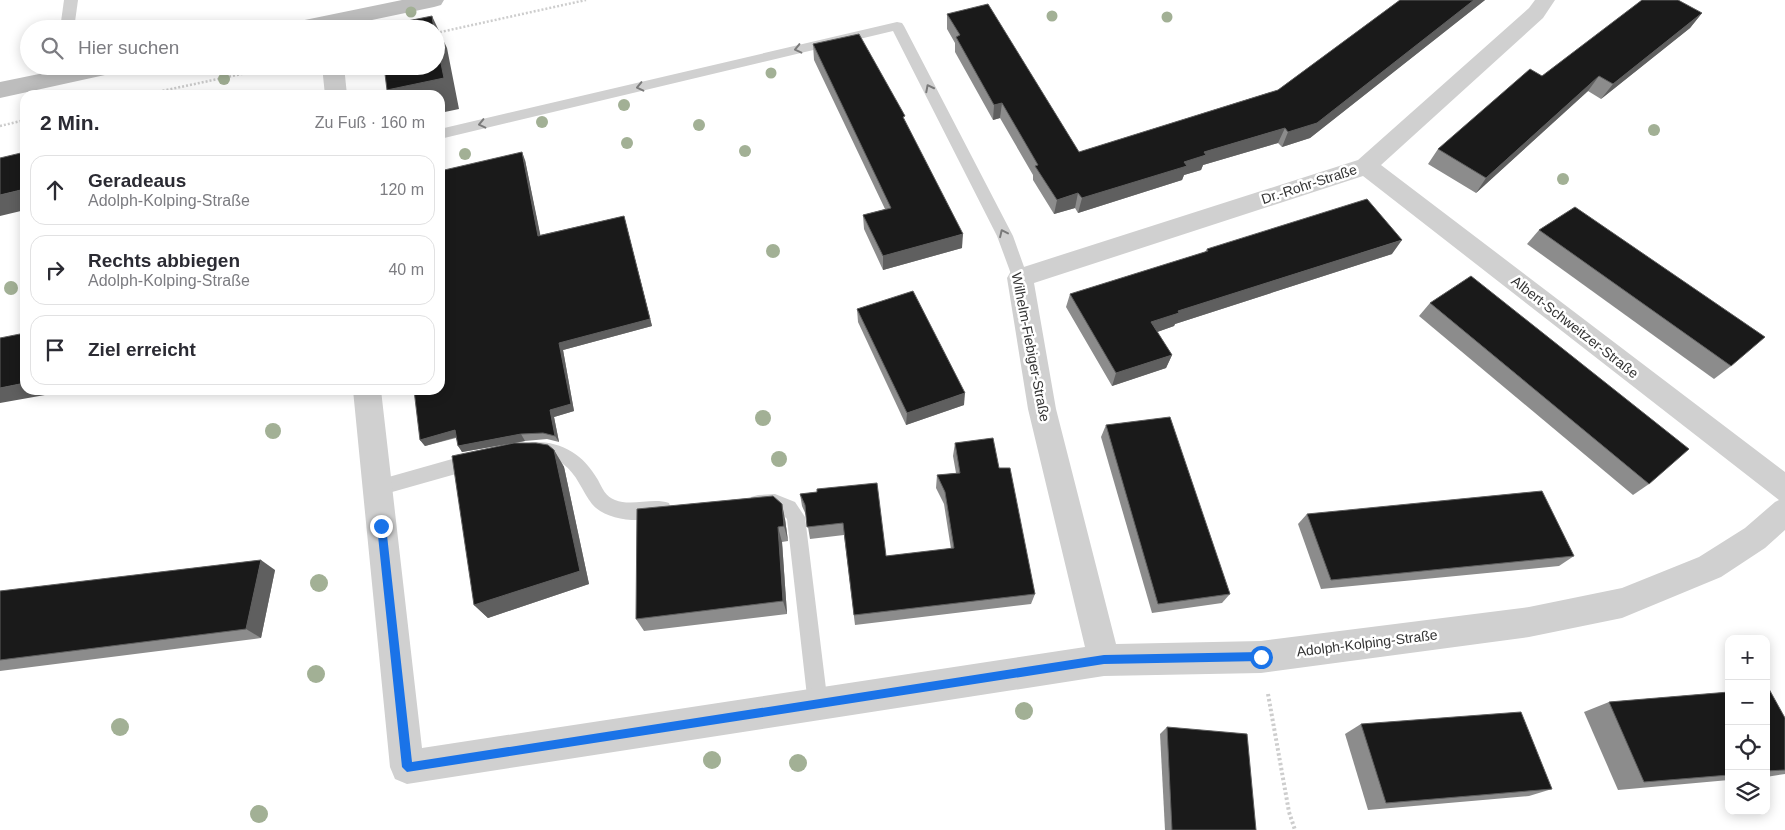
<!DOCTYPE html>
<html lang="de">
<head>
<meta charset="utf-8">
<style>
	:root { --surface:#fff; --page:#f7f7f7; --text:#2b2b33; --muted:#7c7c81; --line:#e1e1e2 }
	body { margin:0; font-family:Helvetica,sans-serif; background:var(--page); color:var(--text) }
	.controls { position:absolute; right:15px; bottom:15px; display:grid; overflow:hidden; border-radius:10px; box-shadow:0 2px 12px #0003 }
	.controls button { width:45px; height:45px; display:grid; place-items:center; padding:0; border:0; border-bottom:1px solid var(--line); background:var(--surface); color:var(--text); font:25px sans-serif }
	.stop { position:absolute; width:15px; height:15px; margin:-11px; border:4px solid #1a73e8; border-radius:50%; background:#fff }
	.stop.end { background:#1a73e8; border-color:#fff; box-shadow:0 1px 5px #0008 }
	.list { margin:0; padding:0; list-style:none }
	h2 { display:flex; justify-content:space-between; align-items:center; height:65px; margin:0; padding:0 20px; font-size:21px }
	h2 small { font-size:16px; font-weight:400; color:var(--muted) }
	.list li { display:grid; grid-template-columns:32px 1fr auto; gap:15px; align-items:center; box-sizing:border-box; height:70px; margin:0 10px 10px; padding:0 10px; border:1px solid var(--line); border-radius:15px }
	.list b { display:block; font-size:19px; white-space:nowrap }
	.list p { margin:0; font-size:16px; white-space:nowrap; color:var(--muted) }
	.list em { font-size:16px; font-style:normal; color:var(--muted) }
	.icon { flex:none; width:28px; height:28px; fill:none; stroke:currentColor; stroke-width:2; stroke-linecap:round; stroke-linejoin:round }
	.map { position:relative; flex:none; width:1785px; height:830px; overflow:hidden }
	.search { position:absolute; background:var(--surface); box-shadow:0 2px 12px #0003; left:20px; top:20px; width:425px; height:55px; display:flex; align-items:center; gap:12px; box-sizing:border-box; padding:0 18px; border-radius:28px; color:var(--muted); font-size:19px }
	.panel { position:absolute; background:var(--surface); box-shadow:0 2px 12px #0003; left:20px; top:90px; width:425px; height:305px; border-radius:15px }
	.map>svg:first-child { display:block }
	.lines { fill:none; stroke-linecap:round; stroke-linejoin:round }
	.path-far1 { stroke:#cdcdcd; stroke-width:2.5; stroke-dasharray:2 2; stroke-linecap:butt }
	.path { stroke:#cdcdcd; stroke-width:4; stroke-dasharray:2.5 2.5; stroke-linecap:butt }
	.service { fill:#d0d0d0; fill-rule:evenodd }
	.minor { fill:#d0d0d0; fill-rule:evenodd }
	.secondary { fill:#bdbdbd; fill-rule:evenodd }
	.tree { fill:#a2b095 }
	.wall { fill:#8c8c8c }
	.shaded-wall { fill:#5f5f5f }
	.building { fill:#1a1a1a; stroke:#5f5f5f }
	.oneway { stroke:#7a7a7a }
	.route { fill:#1a73e8 }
	.labels { text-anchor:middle; stroke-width:5; stroke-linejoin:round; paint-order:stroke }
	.street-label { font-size:14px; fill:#333; stroke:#fff }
</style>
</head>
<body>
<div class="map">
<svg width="1785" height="830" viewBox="0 0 1785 830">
	<rect width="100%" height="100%" fill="#fff"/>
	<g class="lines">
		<g class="path-far1">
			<polyline points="436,33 586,0"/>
			<polyline points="143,95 279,66"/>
			<polyline points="0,126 25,120"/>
		</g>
		<polyline class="path" points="1268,694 1289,812 1295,830"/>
		<g class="service">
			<polygon points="64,0 78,0 74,29 60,29"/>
			<polygon points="897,22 902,23 904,26 1013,236 1028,278 1026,282 1020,284 1014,282 997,236 893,31 440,139 440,129"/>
			<path d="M 532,442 C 562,441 583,454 598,480 C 602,488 606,497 615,500 C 632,507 652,497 669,503 L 671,509 L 669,515 C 647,523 608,523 592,504 C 582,491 577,474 563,464 C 551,455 538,460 526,456 L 523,450 L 526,444 Z"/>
			<polygon points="477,452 483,454 486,460 483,466 477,468 378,496 372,494 369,488 372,482 378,480"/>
			<polygon points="775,494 795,502 805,517 828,705 825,712 818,715 811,712 808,705 787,519 779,511 758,511 751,509 749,503 751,497 758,495"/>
		</g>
		<g class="minor">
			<path d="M 1535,0 L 1555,0 L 1543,18 L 1381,165 L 1785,472 L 1785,530 L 1765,548 L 1721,577 L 1622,618 L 1529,637 L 1261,673 L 1104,676 L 407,784 L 395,779 L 390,767 L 353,390 L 381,390 L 422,748 L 1085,647 L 1028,409 L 1007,278 L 1011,271 L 1358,160 L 1529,8 ZM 1363,176 L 1779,500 L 1775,502 L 1745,528 L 1699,557 L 1622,588 L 1529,607 L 1261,641 L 1116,644 L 1056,409 L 1034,283 Z"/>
			<polygon points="322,66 344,66 347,95 325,95"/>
		</g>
		<g class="secondary">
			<polygon points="402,0 444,0 441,5 434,7 329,29 285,29 288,24 295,22"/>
			<polygon points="78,66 125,66 122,71 114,73 0,98 0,82"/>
		</g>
	</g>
	<g class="tree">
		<circle cx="411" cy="12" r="5.5"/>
		<circle cx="1052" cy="16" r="5.5"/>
		<circle cx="1167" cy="17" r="5.5"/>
		<circle cx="771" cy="73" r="5.5"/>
		<circle cx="224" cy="79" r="6"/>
		<circle cx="624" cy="105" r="6"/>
		<circle cx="542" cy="122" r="6"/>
		<circle cx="699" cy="125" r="6"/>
		<circle cx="1654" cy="130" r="6"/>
		<circle cx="627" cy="143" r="6"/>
		<circle cx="745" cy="151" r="6"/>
		<circle cx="465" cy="154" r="6"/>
		<circle cx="1563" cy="179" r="6"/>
		<circle cx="773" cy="251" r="7"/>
		<circle cx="11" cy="288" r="7"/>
		<circle cx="763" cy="418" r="8"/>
		<circle cx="273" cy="431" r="8"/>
		<circle cx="779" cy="459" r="8"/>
		<circle cx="319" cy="583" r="9"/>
		<circle cx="316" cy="674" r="9"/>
		<circle cx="1024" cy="711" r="9"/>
		<circle cx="120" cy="727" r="9"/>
		<circle cx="712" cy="760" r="9"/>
		<circle cx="798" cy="763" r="9"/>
		<circle cx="259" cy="814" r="9"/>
	</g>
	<g class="wall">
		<polygon points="1400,0 1485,0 1310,138 1282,147 1278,143 1203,165 1201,170 1184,175 1182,180 1078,213 1075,208 1054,214 1033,180 1033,175 1000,118 993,120 955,52 955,43 947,29 947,14 1079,152 1278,90"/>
		<polygon points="1702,13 1690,28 1601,99 1588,91 1476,193 1428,164 1438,149 1542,76"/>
		<polygon points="813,44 905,122 962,248 883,270 864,229 863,215 885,209 814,60"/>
		<polygon points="525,160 540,235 624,216 652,326 563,350 574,411 554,417 559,442 547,439 525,441 515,443 554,450 564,467 589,584 488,618 474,605 508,444 462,452 456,438 425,446 420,440"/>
		<polygon points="1539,230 1731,366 1714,379 1527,244"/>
		<polygon points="1207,249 1392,254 1175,324 1174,326 1157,332 1172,355 1166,368 1112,386 1066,307 1070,294 1205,252"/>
		<polygon points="1430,303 1649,484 1633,495 1419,316"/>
		<polygon points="857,309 964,405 906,425 858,322"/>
		<polygon points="1106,425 1230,594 1222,603 1152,613 1101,437"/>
		<polygon points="955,443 999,468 1035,594 1031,604 855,625 844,535 810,539 806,515 802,506 800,494 817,492 886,556 951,549 944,504 936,488 937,475 956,473 953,456"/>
		<polygon points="1307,514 1574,556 1559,566 1321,589 1298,524"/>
		<polygon points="785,519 788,541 782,542 787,614 644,631 636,619"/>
		<polygon points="275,570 261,638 0,671 0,591"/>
		<polygon points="1766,689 1785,718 1785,774 1766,777"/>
		<polygon points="1729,692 1729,780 1618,790 1584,712 1609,702"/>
		<polygon points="1361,724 1552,789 1529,796 1368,810 1345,734"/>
		<polygon points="1167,727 1256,830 1165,830 1160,734"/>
	</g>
	<g class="shaded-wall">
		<polygon points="1474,0 1485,0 1310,138 1282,147 1288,132"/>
		<polygon points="1702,13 1690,28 1601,99 1613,84"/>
		<polygon points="432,16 447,48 459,109 440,113 440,95 390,95 387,90 436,39 436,29 434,29"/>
		<polygon points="1599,76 1588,91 1476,193 1486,178"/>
		<polygon points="1002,103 1000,118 993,120 994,105"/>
		<polygon points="1285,128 1278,143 1203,165 1201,170 1184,175 1182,180 1078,213 1082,198 1184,162 1204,152"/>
		<polygon points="522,152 525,160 542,243 538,236"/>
		<polygon points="25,189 25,210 0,216 0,195"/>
		<polygon points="1078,193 1075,208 1054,214 1057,200"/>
		<polygon points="624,216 652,326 563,350 574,411 554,417 559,442 555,436 550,410 559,343"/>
		<polygon points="963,234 962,248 883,270 883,256"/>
		<polygon points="1402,240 1392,254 1175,324 1174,326 1146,336 1151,322 1178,311"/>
		<polygon points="1172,355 1166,368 1112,386 1116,373"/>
		<polygon points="25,383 25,390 73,390 0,403 0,388"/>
		<polygon points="965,393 964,405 906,425 907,413"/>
		<polygon points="455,430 460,436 425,446 420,440"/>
		<polygon points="521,434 525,441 462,452 458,446"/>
		<polygon points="554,450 564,467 589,584 488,618 474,605"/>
		<polygon points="782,504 785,519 788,541 784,526"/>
		<polygon points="778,527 782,542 787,614 783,601"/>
		<polygon points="261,560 275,570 261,638 246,629"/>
	</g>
	<g class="building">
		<polygon points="1400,0 1474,0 1317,123 1288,132 1285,128 1204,152 1206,155 1184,162 1187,166 1082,198 1078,193 1057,200 1035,166 1038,165 1002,103 994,105 956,37 960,35 947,14 988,4 1079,152 1278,90"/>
		<polygon points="1642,0 1678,0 1702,13 1613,84 1599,76 1486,178 1438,149 1530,69 1542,76"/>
		<polygon points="432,16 434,29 379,29 378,27"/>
		<polygon points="859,34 905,116 903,117 963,234 883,256 863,215 891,208 813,44"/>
		<polygon points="436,39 444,78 387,90 384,66 436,66"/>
		<polygon points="25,152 25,189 0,195 0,158"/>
		<polygon points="522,152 538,236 624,216 650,319 559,343 571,404 550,410 555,436 543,433 521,434 458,446 455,430 420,440 414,390 440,390 440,171"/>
		<polygon points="1367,199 1402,240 1178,311 1179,313 1151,322 1172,355 1116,373 1070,294 1208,251 1207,249"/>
		<polygon points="1575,207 1765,337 1731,366 1539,230"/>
		<polygon points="1471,276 1689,449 1649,484 1430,303"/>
		<polygon points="913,291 965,393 907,413 857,309"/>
		<polygon points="25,333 25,383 0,388 0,338"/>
		<polygon points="1170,417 1230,594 1158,604 1106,425"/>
		<polygon points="993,438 999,468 1010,468 1035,594 854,615 843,523 807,527 805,505 800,494 817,492 817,489 877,483 886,556 954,548 945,492 937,475 960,473 955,443"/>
		<polygon points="514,443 536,443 548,445 554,450 580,571 474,605 452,456"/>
		<polygon points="1542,491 1574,556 1331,580 1307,514"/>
		<polygon points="773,496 782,504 784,526 778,527 783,601 636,619 637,509"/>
		<polygon points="261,560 246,629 0,660 0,591"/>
		<polygon points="1766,689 1769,689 1785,718 1785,770 1766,771"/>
		<polygon points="1729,692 1729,775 1644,782 1609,702"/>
		<polygon points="1521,712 1552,789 1386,803 1361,724"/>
		<polygon points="1167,727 1247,734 1256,830 1172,830"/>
	</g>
	<defs><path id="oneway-chevron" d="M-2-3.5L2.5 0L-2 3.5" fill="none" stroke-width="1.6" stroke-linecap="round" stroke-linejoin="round" transform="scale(1.25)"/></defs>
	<g class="oneway">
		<use href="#oneway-chevron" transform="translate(798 49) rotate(167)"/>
		<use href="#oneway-chevron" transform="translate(640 87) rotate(167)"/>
		<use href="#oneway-chevron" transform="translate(929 88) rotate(-117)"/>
		<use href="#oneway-chevron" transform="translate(482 124) rotate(167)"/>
		<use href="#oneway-chevron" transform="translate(1003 233) rotate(-115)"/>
	</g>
	<polygon class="route" points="381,522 386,526 412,762 1104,655 1261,652 1266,657 1261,661 1104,664 407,772 402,767 377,526"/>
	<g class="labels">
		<g class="street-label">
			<text transform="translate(1309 184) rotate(-18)" y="5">Dr.-Rohr-Straße</text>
			<text transform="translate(1575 327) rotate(38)" y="5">Albert-Schweitzer-Straße</text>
			<text transform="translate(1031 347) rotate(79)" y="5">Wilhelm-Fiebiger-Straße</text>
			<text transform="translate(1367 643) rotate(-7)" y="5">Adolph-Kolping-Straße</text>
		</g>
	</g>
</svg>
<div class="controls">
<button>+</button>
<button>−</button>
<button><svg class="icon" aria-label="locate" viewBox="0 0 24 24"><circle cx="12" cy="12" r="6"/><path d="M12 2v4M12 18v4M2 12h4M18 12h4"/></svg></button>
<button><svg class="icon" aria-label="layers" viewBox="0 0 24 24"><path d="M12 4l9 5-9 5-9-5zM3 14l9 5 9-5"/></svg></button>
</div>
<div class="stop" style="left:1261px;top:657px"></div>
<div class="stop end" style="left:381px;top:526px"></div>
<div class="search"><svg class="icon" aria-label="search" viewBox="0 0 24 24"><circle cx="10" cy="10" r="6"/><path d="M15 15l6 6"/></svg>Hier suchen</div>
<section class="panel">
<h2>2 Min.<small>Zu Fuß · 160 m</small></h2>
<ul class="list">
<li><svg class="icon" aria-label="ahead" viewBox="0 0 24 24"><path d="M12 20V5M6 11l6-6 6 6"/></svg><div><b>Geradeaus</b><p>Adolph-Kolping-Straße</p></div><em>120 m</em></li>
<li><svg class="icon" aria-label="right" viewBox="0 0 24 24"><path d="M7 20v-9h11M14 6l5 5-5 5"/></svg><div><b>Rechts abbiegen</b><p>Adolph-Kolping-Straße</p></div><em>40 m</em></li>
<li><svg class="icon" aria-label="arrive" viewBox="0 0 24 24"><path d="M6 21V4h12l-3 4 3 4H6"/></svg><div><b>Ziel erreicht</b></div></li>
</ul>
</section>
</div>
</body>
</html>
